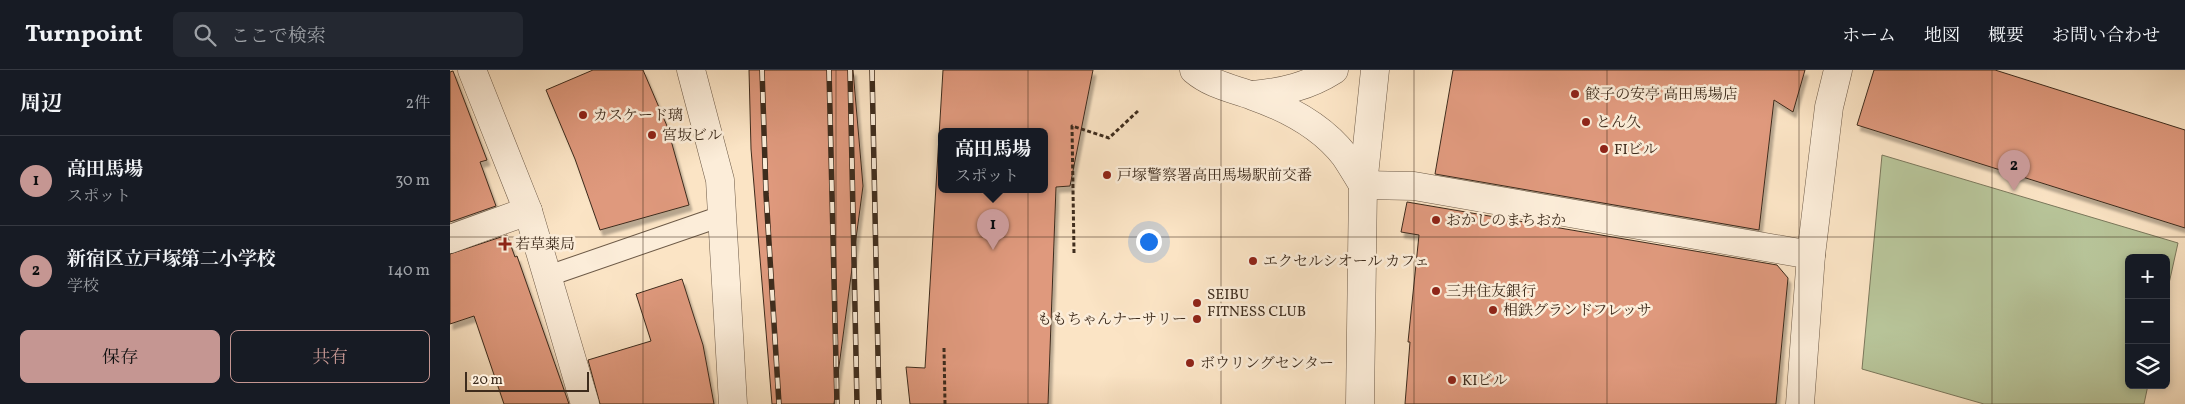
<!DOCTYPE html>
<html lang="ja">
<head>
<meta charset="utf-8">
<style>
	:root { --surface:#171b24; --page:#242831; --text:#f1f3f6; --muted:#9ea1a6; --line:#363941; --accent:#c59692 }
	body { margin:0; font-family:Vollkorn,"Noto Serif JP",serif; background:var(--page); color:var(--text) }
	.controls { position:absolute; right:15px; bottom:15px; display:grid; overflow:hidden; border-radius:8px; box-shadow:0 2px 8px #0003 }
	.controls button { width:45px; height:45px; display:grid; place-items:center; padding:0; border:0; border-bottom:1px solid var(--line); background:var(--surface); color:var(--text); font:25px sans-serif }
	.scale { position:absolute; left:15px; bottom:12px; width:124px; box-sizing:border-box; padding-left:5px; border:2px solid #3e2c1d; border-top:0; font-size:14px; line-height:18px; white-space:nowrap; color:#3e2c1d; -webkit-text-stroke:4px #fcedd9; paint-order:stroke }
	.you { position:absolute; left:698px; top:171px; width:18px; height:18px; margin:-12px; border:4px solid #fff; border-radius:50%; background:#1a73e8; box-shadow:0 0 0 8px #1a73e833 }
	.badge { display:grid; place-items:center; width:32px; height:32px; border-radius:50%; background:var(--accent); color:#111; font-size:16px; font-weight:700 }
	.pin { position:absolute; translate:-50% -41px; filter:drop-shadow(0 1px 2px #0008) }
	.pin::after { content:''; position:absolute; top:26px; width:18px; height:15px; background:inherit; clip-path:polygon(0 0,100% 0,50% 100%) }
	.popup { position:absolute; left:488px; top:58px; width:110px; height:65px; box-sizing:border-box; display:grid; place-content:center; border-radius:8px; background:var(--surface); filter:drop-shadow(0 1px 4px #0005); font-size:16px; white-space:nowrap; color:var(--muted) }
	.popup b { font-size:19px; color:var(--text) }
	.popup::after { content:''; position:absolute; left:50%; top:100%; margin-left:-10px; border:10px solid transparent; border-top-color:var(--surface) }
	.list { margin:0; padding:0; list-style:none }
	h2 { display:flex; justify-content:space-between; align-items:center; height:65px; margin:0; padding:0 20px; font-size:21px }
	h2 small { font-size:16px; font-weight:400; color:var(--muted) }
	.list li { display:grid; grid-template-columns:32px 1fr auto; gap:15px; align-items:center; box-sizing:border-box; height:90px; padding:0 20px; border-top:1px solid var(--line) }
	.list b { display:block; font-size:19px; white-space:nowrap }
	.list p { margin:0; font-size:16px; white-space:nowrap; color:var(--muted) }
	.list em { font-size:16px; font-style:normal; color:var(--muted) }
	.actions { display:flex; gap:10px; padding:15px 20px }
	.actions a { flex:1; padding:11px 0; border:1px solid var(--accent); border-radius:8px; text-align:center; font-size:18px; color:var(--accent) }
	.actions .main { background:var(--accent); color:#111 }
	.icon { flex:none; width:28px; height:28px; fill:none; stroke:currentColor; stroke-width:2; stroke-linecap:round; stroke-linejoin:round }
	.map { position:relative; flex:none; width:1735px; height:334px; overflow:hidden }
	header { display:flex; align-items:center; gap:30px; box-sizing:border-box; height:70px; padding:0 25px; background:var(--surface); border-bottom:1px solid var(--line) }
	header strong { font-size:24px }
	nav { display:flex; gap:28px; margin-inline-start:auto; font-size:18px }
	.search { width:350px; height:45px; background:var(--page); display:flex; align-items:center; gap:12px; box-sizing:border-box; padding:0 18px; border-radius:8px; color:var(--muted); font-size:19px }
	main { display:flex }
	aside { flex:1; background:var(--surface) }
	.map>svg:first-child { display:block }
	.green { fill:#b8c59a; stroke:#7b785c }
	.building { fill:#df997d; stroke:#3e2c1d; fill-rule:evenodd; filter:url(#shadow) }
	.lines { fill:none; stroke-linecap:round; stroke-linejoin:round }
	.service-casing { stroke:#6d5a47; stroke-width:22 }
	.minor-casing { stroke:#6d5a47; stroke-width:29 }
	.tertiary-casing { stroke:#6d5a47; stroke-width:29 }
	.path { stroke:#3e2c1d; stroke-width:3; stroke-dasharray:4 2.5; stroke-linecap:butt }
	.service { stroke:#fcedd9; stroke-width:20 }
	.minor { stroke:#fcedd9; stroke-width:28 }
	.tertiary { stroke:#fcedd9; stroke-width:28 }
	.rail-casing { stroke:#3e2c1d; stroke-width:5.5 }
	.rail { stroke:#fcedd9; stroke-width:4; stroke-dasharray:11; stroke-linecap:butt }
	.grid { fill:none; stroke:#3e2c1d; stroke-width:1; stroke-opacity:0.55 }
	.poi-dot { fill:#8f2418; stroke:#fcedd9; stroke-width:2 }
	.labels { text-anchor:middle; stroke-width:5; stroke-linejoin:round; paint-order:stroke }
	.poi-label { font-size:15px; fill:#3e2c1d; stroke:#fcedd9; text-anchor:start }
</style>
</head>
<body>
<header>
<strong>Turnpoint</strong>
<div class="search"><svg class="icon" aria-label="search" viewBox="0 0 24 24"><circle cx="10" cy="10" r="6"/><path d="M15 15l6 6"/></svg>ここで検索</div>
<nav><a>ホーム</a><a>地図</a><a>概要</a><a>お問い合わせ</a></nav>
</header>
<main>
<aside>
<h2>周辺<small>2件</small></h2>
<ul class="list">
<li><span class="badge">1</span><div><b>高田馬場</b><p>スポット</p></div><em>30 m</em></li>
<li><span class="badge">2</span><div><b>新宿区立戸塚第二小学校</b><p>学校</p></div><em>140 m</em></li>
</ul>
<div class="actions"><a class="main">保存</a><a>共有</a></div>
</aside>
<div class="map">
<svg width="1735" height="334" viewBox="0 0 1735 334">
	<defs>
		<filter id="shadow"><feDropShadow dx="3" dy="5.5" stdDeviation="1" flood-color="#0004"/></filter>
	</defs>
	<rect width="100%" height="100%" fill="#fbe4c5"/>
	<filter id="stains"><feTurbulence type="fractalNoise" baseFrequency=".004" numOctaves="4"/><feColorMatrix values="0 0 0 0 .2 0 0 0 0 .09 0 0 0 0 .02 0 0 0 .5 -.17"/></filter>
	<radialGradient id="worn" r=".72"><stop offset=".6" stop-color="#630" stop-opacity="0"/><stop offset="1" stop-color="#630" stop-opacity=".3"/></radialGradient>
	<polygon class="green" points="1432,85 1728,173 1716,227 1716,188 1679,188 1679,315 1698,315 1694,334 1534,334 1412,299"/>
	<g class="building">
		<polygon points="143,0 193,0 217,56 239,135 150,160 125,89 96,20"/>
		<polygon points="299,0 403,0 413,116 384,334 322,334 301,79"/>
		<path d="M 493,0 L 643,0 L 620,116 L 606,117 L 598,334 L 460,334 L 456,297 L 475,298 ZM 492,61 L 594,61 L 594,119 L 492,119 Z"/>
		<polygon points="1003,0 1355,0 1343,42 1324,30 1309,160 985,104"/>
		<polygon points="1424,0 1545,0 1735,60 1735,158 1407,55"/>
		<polygon points="3,1 37,90 30,92 46,136 0,152 0,2"/>
		<polygon points="957,132 1327,195 1338,208 1326,334 955,334 960,272 958,272 969,165 951,162"/>
		<polygon points="57,165 65,187 67,186 119,334 54,334 24,246 0,254 0,184"/>
		<polygon points="232,209 253,275 264,334 150,334 138,290 201,271 186,224"/>
	</g>
	<g class="lines">
		<defs>
			<polyline id="service" points="98,206 272,146"/>
			<g id="minor">
				<polyline points="22,0 78,141 135,334"/>
				<polyline points="241,0 270,110 283,334"/>
				<polyline points="913,115 964,116 1361,185"/>
				<polyline points="0,169 78,141"/>
				<polyline points="1350,334 1361,185 1379,37 1388,0"/>
			</g>
			<g id="tertiary">
				<path d="M 744,0 C 762,15 781,18 803,26 C 837,38 872,56 895,86 C 901,95 907,105 913,115"/>
				<path d="M 803,25 C 833,22 859,16 884,0"/>
				<polyline points="910,334 913,115 925,0"/>
			</g>
		</defs>
		<use href="#service" class="service-casing"/>
		<use href="#minor" class="minor-casing"/>
		<use href="#tertiary" class="tertiary-casing"/>
		<g class="path">
			<polyline points="624,183 622,56 659,68 688,41"/>
			<polyline points="494,278 495,334"/>
		</g>
		<use href="#service" class="service"/>
		<use href="#minor" class="minor"/>
		<use href="#tertiary" class="tertiary"/>
		<defs>
			<g id="rail">
				<polyline points="312,0 316,124 329,334"/>
				<polyline points="379,0 387,334"/>
				<polyline points="400,0 407,334"/>
				<polyline points="422,0 429,334"/>
			</g>
		</defs>
		<use href="#rail" class="rail-casing"/>
		<use href="#rail" class="rail"/>
	</g>
	<path class="grid" d="M 193,0 L 193,334M 386,0 L 386,334M 578,0 L 578,334M 771,0 L 771,334M 964,0 L 964,334M 1157,0 L 1157,334M 1349,0 L 1349,334M 1542,0 L 1542,334M 0,167 L 1735,167"/>
	<g class="poi-dot">
		<circle cx="1125" cy="24" r="5"/>
		<circle cx="133" cy="45" r="5"/>
		<circle cx="1136" cy="52" r="5"/>
		<circle cx="202" cy="65" r="5"/>
		<circle cx="1154" cy="79" r="5"/>
		<circle cx="657" cy="105" r="5"/>
		<circle cx="986" cy="150" r="5"/>
		<path d="M52.5 166.5h5v5h5v5h-5v5h-5v-5h-5v-5h5z"/>
		<circle cx="803" cy="191" r="5"/>
		<circle cx="986" cy="221" r="5"/>
		<circle cx="747" cy="233" r="5"/>
		<circle cx="1043" cy="240" r="5"/>
		<circle cx="747" cy="249" r="5"/>
		<circle cx="740" cy="293" r="5"/>
		<circle cx="1002" cy="310" r="5"/>
	</g>
	<g class="labels">
		<g class="poi-label">
			<text x="1135" y="29">餃子の安亭 高田馬場店</text>
			<text x="143" y="50">カスケード璃</text>
			<text x="1146" y="57">とん久</text>
			<text x="212" y="70">宮坂ビル</text>
			<text x="1164" y="84">FIビル</text>
			<text x="667" y="110">戸塚警察署高田馬場駅前交番</text>
			<text x="996" y="155">おかしのまちおか</text>
			<text x="65" y="179">若草薬局</text>
			<text x="813" y="196">エクセルシオール カフェ</text>
			<text x="996" y="226">三井住友銀行</text>
			<text x="757" y="229">SEIBU<tspan x="757" dy="17">FITNESS CLUB</tspan></text>
			<text x="1053" y="245">相鉄グランドフレッサ</text>
			<text x="737" y="254" text-anchor="end">ももちゃんナーサリー</text>
			<text x="750" y="298">ボウリングセンター</text>
			<text x="1012" y="315">KIビル</text>
		</g>
	</g>
	<rect width="100%" height="100%" filter="url(#stains)"/>
	<rect width="100%" height="100%" fill="url(#worn)"/>
</svg>
<div class="controls">
<button>+</button>
<button>−</button>
<button><svg class="icon" aria-label="layers" viewBox="0 0 24 24"><path d="M12 4l9 5-9 5-9-5zM3 14l9 5 9-5"/></svg></button>
</div>
<div class="scale">20 m</div>
<div class="you"></div>
<div class="pin badge" style="left:543px;top:180px">1</div>
<div class="popup"><b>高田馬場</b>スポット</div>
<div class="pin badge" style="left:1564px;top:121px">2</div>
</div>
</main>
</body>
</html>
